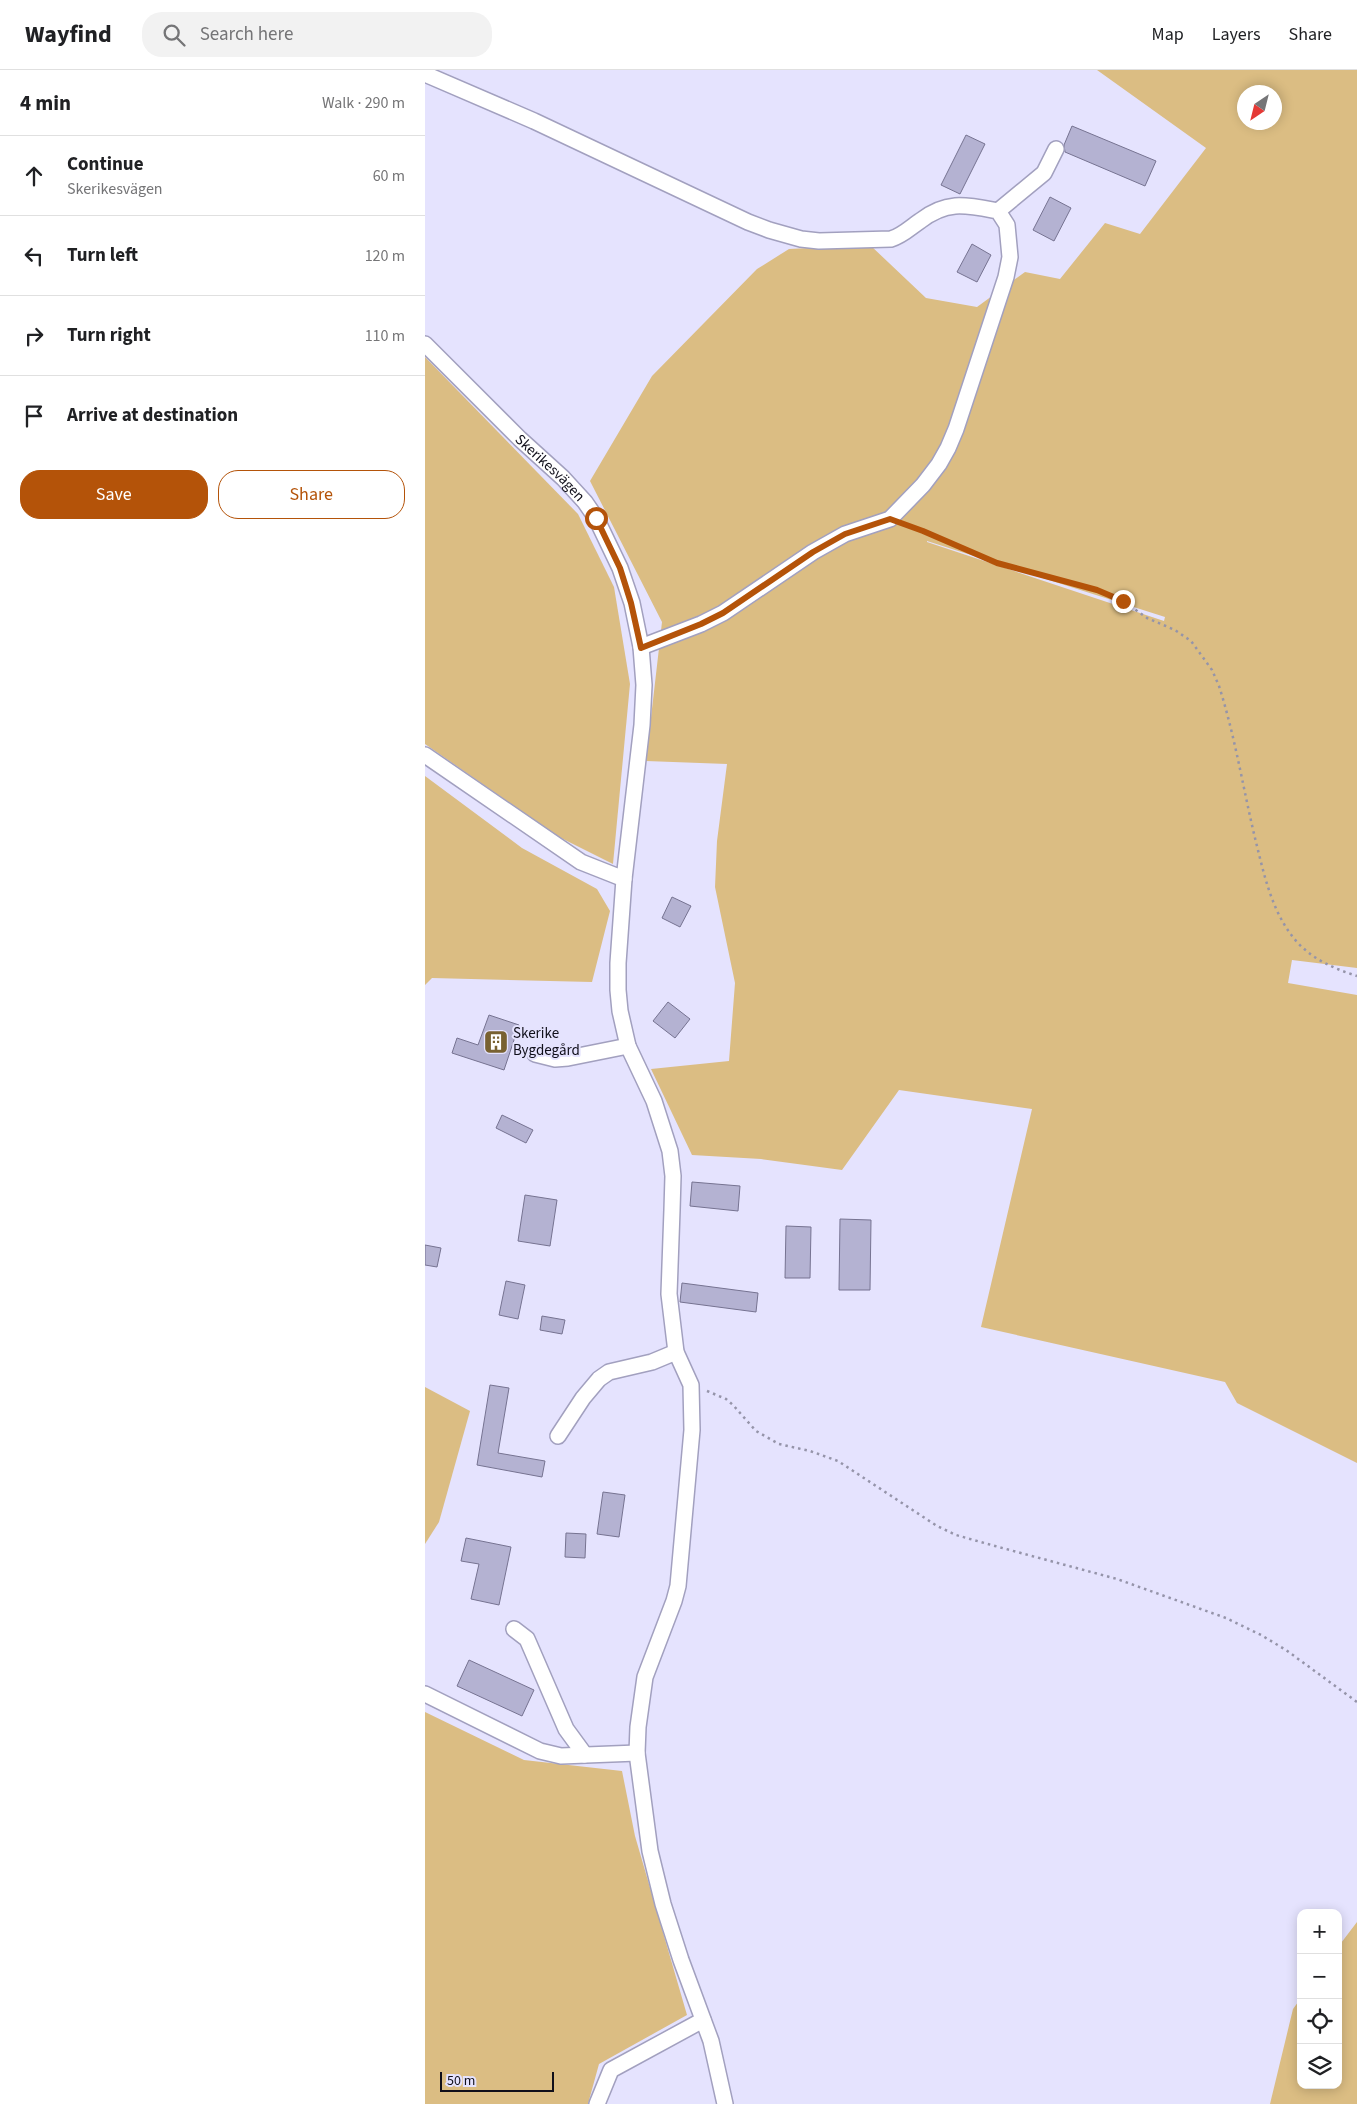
<!DOCTYPE html>
<html lang="en">
<head>
<meta charset="utf-8">
<style>
	:root { --surface:#fff; --page:#f2f2f2; --text:#202124; --muted:#757577; --line:#e0e0e0; --accent:#b45309 }
	body { margin:0; font-family:"Source Sans 3",sans-serif; background:var(--page); color:var(--text) }
	.controls { position:absolute; right:15px; bottom:15px; display:grid; overflow:hidden; border-radius:10px; box-shadow:0 2px 12px #0003 }
	.controls button { width:45px; height:45px; display:grid; place-items:center; padding:0; border:0; border-bottom:1px solid var(--line); background:var(--surface); color:var(--text); font:25px sans-serif }
	.compass { position:absolute; left:812px; top:15px; width:45px; height:45px; border-radius:50%; background:var(--surface); box-shadow:0 2px 12px #0003; rotate:215deg }
	.scale { position:absolute; left:15px; bottom:12px; width:114px; box-sizing:border-box; padding-left:5px; border:2px solid #100f1a; border-top:0; font-size:14px; line-height:18px; white-space:nowrap; color:#100f1a; -webkit-text-stroke:4px #e5e3fe; paint-order:stroke }
	.stop { position:absolute; width:15px; height:15px; margin:-11px; border:4px solid #b45309; border-radius:50%; background:#fff }
	.stop.end { background:#b45309; border-color:#fff; box-shadow:0 1px 5px #0008 }
	.list { margin:0; padding:0; list-style:none }
	h2 { display:flex; justify-content:space-between; align-items:center; height:65px; margin:0; padding:0 20px; font-size:21px }
	h2 small { font-size:16px; font-weight:400; color:var(--muted) }
	.list li { display:grid; grid-template-columns:32px 1fr auto; gap:15px; align-items:center; box-sizing:border-box; height:80px; padding:0 20px; border-top:1px solid var(--line) }
	.list b { display:block; font-size:19px; white-space:nowrap }
	.list p { margin:0; font-size:16px; white-space:nowrap; color:var(--muted) }
	.list em { font-size:16px; font-style:normal; color:var(--muted) }
	.actions { display:flex; gap:10px; padding:15px 20px }
	.actions a { flex:1; padding:11px 0; border:1px solid var(--accent); border-radius:20px; text-align:center; font-size:18px; color:var(--accent) }
	.actions .main { background:var(--accent); color:#fff }
	.icon { flex:none; width:28px; height:28px; fill:none; stroke:currentColor; stroke-width:2; stroke-linecap:round; stroke-linejoin:round }
	.map { position:relative; flex:none; width:932px; height:2034px; overflow:hidden }
	header { display:flex; align-items:center; gap:30px; box-sizing:border-box; height:70px; padding:0 25px; background:var(--surface); border-bottom:1px solid var(--line) }
	header strong { font-size:24px }
	nav { display:flex; gap:28px; margin-inline-start:auto; font-size:18px }
	.search { width:350px; height:45px; background:var(--page); display:flex; align-items:center; gap:12px; box-sizing:border-box; padding:0 18px; border-radius:20px; color:var(--muted); font-size:19px }
	main { display:flex }
	aside { flex:1; background:var(--surface) }
	.map>svg:first-child { display:block }
	.green { fill:#dbbd83; fill-rule:evenodd }
	.building { fill:#b4b2d2; stroke:#767391 }
	.lines { fill:none; stroke-linecap:round; stroke-linejoin:round }
	.minor-casing { stroke:#a2a0bf; stroke-width:18 }
	.path { stroke:#9594a9; stroke-width:2.5; stroke-dasharray:2.5 4; stroke-linecap:butt }
	.minor { stroke:#fff; stroke-width:15 }
	.route { stroke:#b45309; stroke-width:6 }
	.labels { text-anchor:middle; stroke-width:4; stroke-linejoin:round; paint-order:stroke }
	.street-label { font-size:15px; fill:#100f1a; stroke:#e5e3fe }
	.poi-label { font-size:15px; fill:#100f1a; stroke:#e5e3fe; text-anchor:start }
</style>
</head>
<body>
<header>
<strong>Wayfind</strong>
<div class="search"><svg class="icon" aria-label="search" viewBox="0 0 24 24"><circle cx="10" cy="10" r="6"/><path d="M15 15l6 6"/></svg>Search here</div>
<nav><a>Map</a><a>Layers</a><a>Share</a></nav>
</header>
<main>
<aside>
<h2>4 min<small>Walk · 290 m</small></h2>
<ul class="list">
<li><svg class="icon" aria-label="ahead" viewBox="0 0 24 24"><path d="M12 20V5M6 11l6-6 6 6"/></svg><div><b>Continue</b><p>Skerikesvägen</p></div><em>60 m</em></li>
<li><svg class="icon" aria-label="left" viewBox="0 0 24 24"><path d="M17 20v-9H6M10 6l-5 5 5 5"/></svg><div><b>Turn left</b></div><em>120 m</em></li>
<li><svg class="icon" aria-label="right" viewBox="0 0 24 24"><path d="M7 20v-9h11M14 6l5 5-5 5"/></svg><div><b>Turn right</b></div><em>110 m</em></li>
<li><svg class="icon" aria-label="arrive" viewBox="0 0 24 24"><path d="M6 21V4h12l-3 4 3 4H6"/></svg><div><b>Arrive at destination</b></div></li>
</ul>
<div class="actions"><a class="main">Save</a><a>Share</a></div>
</aside>
<div class="map">
<svg width="932" height="2034" viewBox="0 0 932 2034">
	<rect width="100%" height="100%" fill="#e5e3fe"/>
	<g class="green">
		<path d="M 672,0 L 932,0 L 932,898 L 867,890 L 863,913 L 932,925 L 932,1393 L 812,1333 L 800,1312 L 556,1257 L 607,1039 L 474,1020 L 417,1100 L 336,1089 L 267,1085 L 226,999 L 304,991 L 310,913 L 290,817 L 292,771 L 302,694 L 221,691 L 237,552 L 165,411 L 227,306 L 332,199 L 364,179 L 445,175 L 501,228 L 552,237 L 600,202 L 635,209 L 680,153 L 715,164 L 781,78 ZM 819,22 L 849,22 L 849,52 L 819,52 ZM 502,471 L 740,547 L 739,551 L 502,472 Z"/>
		<polygon points="0,287 153,444 189,517 205,614 188,794 132,766 0,674"/>
		<polygon points="0,706 97,778 172,819 185,841 167,912 7,908 0,915"/>
		<polygon points="0,1317 45,1341 14,1452 0,1474"/>
		<polygon points="0,1642 99,1690 197,1701 210,1766 262,1945 174,1994 163,2034 0,2034"/>
		<polygon points="932,1852 932,2034 845,2034 868,1939 876,1928 876,2015 913,2015 913,1877"/>
	</g>
	<g class="building">
		<polygon points="647,56 731,91 720,116 640,82 639,75"/>
		<polygon points="541,65 560,74 535,124 516,115"/>
		<polygon points="625,127 646,138 629,171 608,160"/>
		<polygon points="547,174 566,185 552,212 532,202"/>
		<polygon points="247,827 266,836 255,857 237,848"/>
		<polygon points="243,932 265,949 250,968 228,951"/>
		<polygon points="64,945 94,955 79,1000 27,983 32,968 53,975"/>
		<polygon points="77,1045 108,1060 101,1073 71,1058"/>
		<polygon points="267,1112 315,1116 313,1141 265,1136"/>
		<polygon points="100,1125 132,1130 125,1176 93,1171"/>
		<polygon points="415,1149 446,1150 445,1220 414,1220"/>
		<polygon points="361,1156 386,1157 385,1208 360,1208"/>
		<polygon points="0,1175 16,1178 12,1197 0,1195"/>
		<polygon points="81,1211 100,1215 93,1249 74,1245"/>
		<polygon points="257,1213 333,1223 331,1242 255,1232"/>
		<polygon points="117,1246 140,1250 137,1264 115,1260"/>
		<polygon points="65,1315 84,1318 73,1383 120,1391 117,1407 52,1395"/>
		<polygon points="178,1422 200,1425 194,1467 172,1464"/>
		<polygon points="141,1463 161,1464 160,1488 140,1487"/>
		<polygon points="41,1468 86,1477 74,1535 46,1529 54,1494 36,1491"/>
		<polygon points="44,1590 109,1620 97,1646 32,1616"/>
	</g>
	<g class="lines">
		<defs>
			<g id="minor">
				<path d="M 0,4 L 109,51 L 323,152 L 344,160 L 376,169 L 394,171 L 466,169 C 477,166 486,157 495,151 C 522,130 541,135 573,141 L 582,155 L 585,187 L 581,207 L 531,359 L 523,378 L 514,394 L 498,415 L 465,449 L 420,464 L 388,482 L 298,543 L 276,554 L 216,577"/>
				<polyline points="573,141 619,103 631,79"/>
				<path id="s1" d="M 0,274 L 95,369 L 138,408 L 160,432 L 171,448 L 195,498 L 207,533 L 216,577 L 219,615 L 217,655 L 199,809 L 193,893 L 193,920 L 195,941 L 203,976 L 229,1031 L 245,1081 L 248,1106 L 247,1140 L 244,1224 L 251,1282 L 266,1315 L 267,1360 L 253,1516 L 249,1531 L 220,1607 L 213,1657 L 212,1683 L 225,1781 L 238,1834 L 256,1890 L 286,1971 L 300,2034"/>
				<polyline points="0,685 156,792 199,809"/>
				<polyline points="110,984 130,989 143,988 203,976"/>
				<polyline points="133,1366 158,1328 174,1309 184,1302 227,1292 251,1282"/>
				<polyline points="89,1559 102,1569 141,1659 160,1685"/>
				<polyline points="0,1624 115,1681 136,1686 212,1683"/>
				<polyline points="172,2034 186,2000 278,1950"/>
			</g>
		</defs>
		<use href="#minor" class="minor-casing"/>
		<g class="path">
			<path d="M 480,454 L 572,493 L 672,520 L 698,531 L 722,548 L 750,560 L 766,571 L 787,600 L 794,616 C 810,666 818,718 830,768 C 839,804 847,845 873,873 C 889,890 910,899 932,906"/>
			<polyline points="282,1321 301,1329 308,1335 331,1361 354,1374 385,1381 413,1391 512,1456 531,1465 570,1476 692,1509 801,1548 836,1565 861,1580 932,1632"/>
		</g>
		<use href="#minor" class="minor"/>
	</g>
	<g class="lines">
		<polyline class="route" points="171,448 195,498 206,533 216,578 276,554 298,543 388,482 420,464 465,449 498,461 572,493 672,520 698,531"/>
	</g>
	<defs>
		<symbol id="building-square" viewBox="-11 -11 22 22"><rect x="-9" y="-9" width="18" height="18" rx="4" fill="#786131" stroke="#e5e3fe"/><path d="M-4-6H4V6H1V3H-1V6H-4ZM-2.5-4.3h1.7v1.8h-1.7ZM.8-4.3h1.7v1.8H.8ZM-2.5-1h1.7V.8h-1.7ZM.8-1h1.7V.8H.8Z" fill="#fff"/></symbol>
	</defs>
	<g fill-rule="evenodd">
		<use href="#building-square" x="57" y="958" width="28" height="28"/>
	</g>
	<g class="labels">
		<g class="street-label">
			<text dy="5" stroke="none"><textPath href="#s1" startOffset="176">Skerikesvägen</textPath></text>
		</g>
		<g class="poi-label">
			<text x="88" y="968">Skerike<tspan x="88" dy="17">Bygdegård</tspan></text>
		</g>
	</g>
</svg>
<div class="controls">
<button>+</button>
<button>−</button>
<button><svg class="icon" aria-label="locate" viewBox="0 0 24 24"><circle cx="12" cy="12" r="6"/><path d="M12 2v4M12 18v4M2 12h4M18 12h4"/></svg></button>
<button><svg class="icon" aria-label="layers" viewBox="0 0 24 24"><path d="M12 4l9 5-9 5-9-5zM3 14l9 5 9-5"/></svg></button>
</div>
<svg class="compass" viewBox="-18 -18 36 36"><path d="M0-13l5 13h-10z" fill="#e53935"/><path d="M0 13l5-13h-10z" fill="#757577"/></svg>
<div class="scale">50 m</div>
<div class="stop" style="left:171px;top:448px"></div>
<div class="stop end" style="left:698px;top:531px"></div>
</div>
</main>
</body>
</html>
